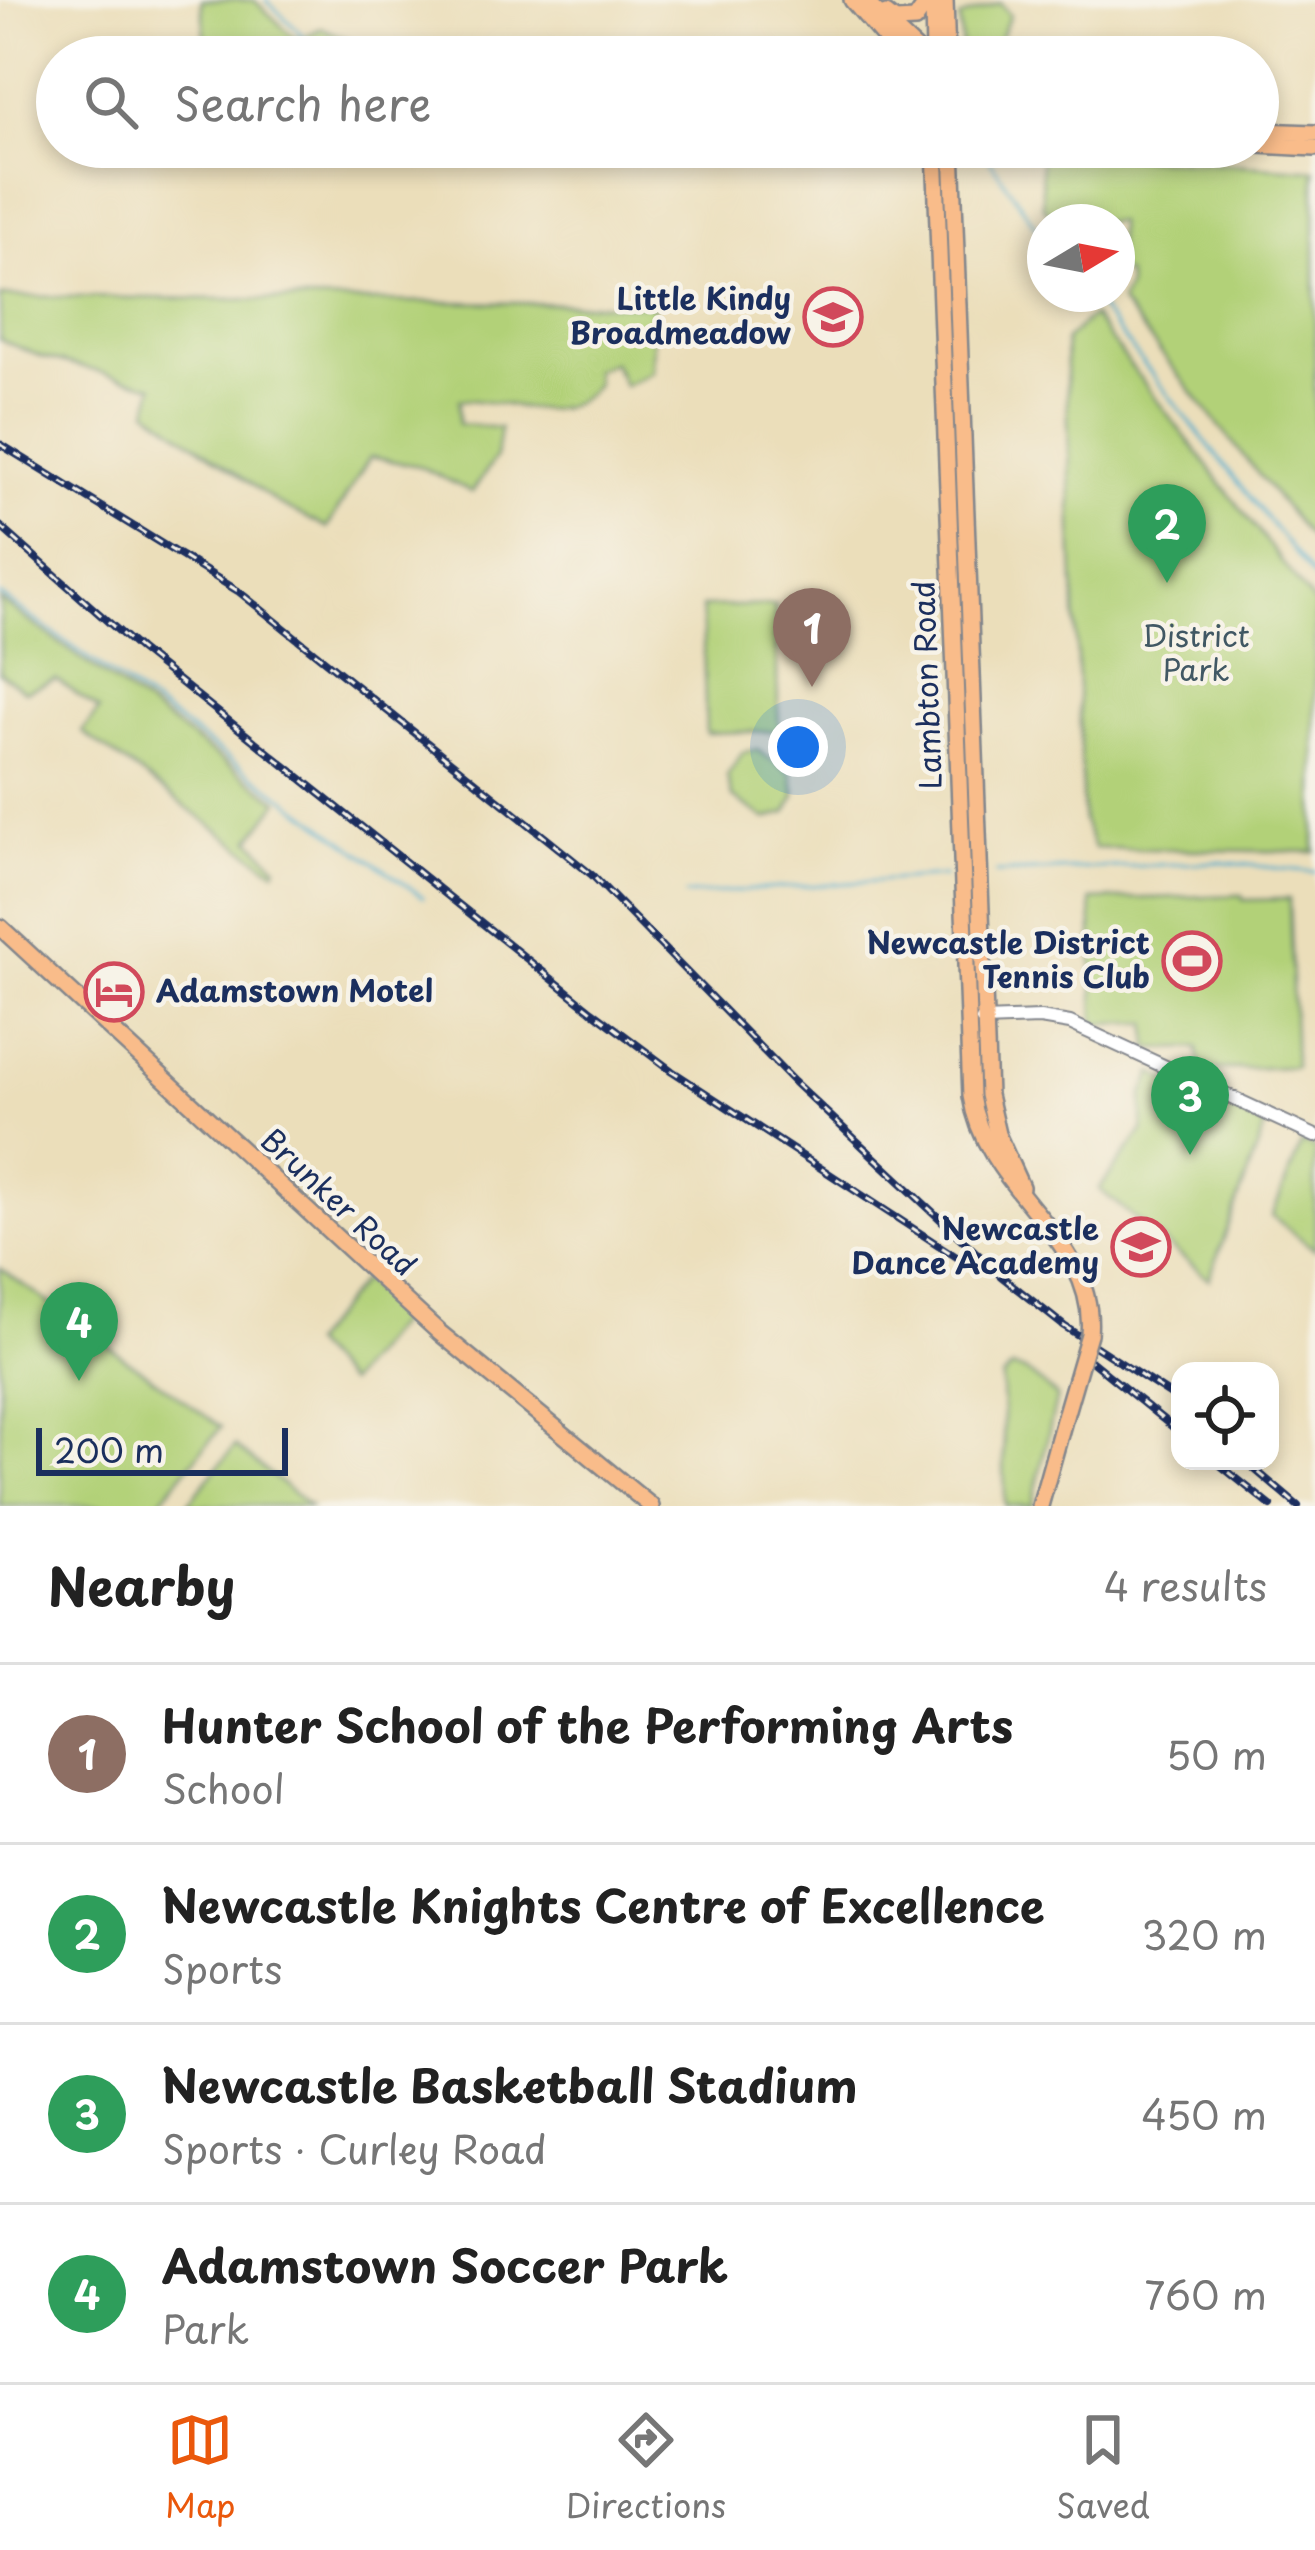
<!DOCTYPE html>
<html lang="en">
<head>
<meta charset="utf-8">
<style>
	:root { --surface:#fff; --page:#f2f2f2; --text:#222; --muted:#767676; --line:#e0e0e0; --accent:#ea580c }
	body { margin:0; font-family:"Playpen Sans",sans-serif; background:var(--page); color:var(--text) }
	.controls { position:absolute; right:36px; bottom:36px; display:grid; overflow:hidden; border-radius:24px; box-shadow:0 6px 18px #0003 }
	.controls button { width:108px; height:108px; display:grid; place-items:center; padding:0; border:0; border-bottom:3px solid var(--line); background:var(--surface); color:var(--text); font:60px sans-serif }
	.compass { position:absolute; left:1027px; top:204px; width:108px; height:108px; border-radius:50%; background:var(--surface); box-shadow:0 6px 18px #0003; rotate:80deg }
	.scale { position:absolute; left:36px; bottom:30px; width:252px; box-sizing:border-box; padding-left:12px; border:6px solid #1b2f5e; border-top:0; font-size:33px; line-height:42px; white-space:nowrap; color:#1b2f5e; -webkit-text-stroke:9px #f7f3e8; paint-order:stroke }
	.you { position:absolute; left:798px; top:747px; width:42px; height:42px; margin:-30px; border:9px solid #fff; border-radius:50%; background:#1a73e8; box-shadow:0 0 0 18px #1a73e833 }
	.badge { display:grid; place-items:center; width:78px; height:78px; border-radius:50%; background:var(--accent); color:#fff; font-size:39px; font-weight:700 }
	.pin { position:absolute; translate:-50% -99px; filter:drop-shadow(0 3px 6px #0008) }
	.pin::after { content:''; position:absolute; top:63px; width:42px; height:36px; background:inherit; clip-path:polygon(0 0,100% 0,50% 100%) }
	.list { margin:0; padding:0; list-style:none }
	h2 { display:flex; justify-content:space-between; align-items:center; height:156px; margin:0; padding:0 48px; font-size:51px }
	h2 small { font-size:39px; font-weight:400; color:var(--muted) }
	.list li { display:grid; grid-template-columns:78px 1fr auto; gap:36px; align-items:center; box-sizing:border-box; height:180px; padding:0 48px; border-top:3px solid var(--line) }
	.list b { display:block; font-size:45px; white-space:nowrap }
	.list p { margin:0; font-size:39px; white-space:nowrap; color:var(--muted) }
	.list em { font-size:39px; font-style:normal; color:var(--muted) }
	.icon { flex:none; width:66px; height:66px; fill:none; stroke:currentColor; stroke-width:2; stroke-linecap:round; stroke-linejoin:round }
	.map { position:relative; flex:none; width:1315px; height:1506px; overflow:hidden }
	.search { position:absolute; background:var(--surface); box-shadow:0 6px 18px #0003; left:36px; right:36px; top:36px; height:132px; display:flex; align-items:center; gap:30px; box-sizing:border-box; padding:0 42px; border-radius:66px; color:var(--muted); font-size:45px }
	.sheet { height:876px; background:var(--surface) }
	nav { display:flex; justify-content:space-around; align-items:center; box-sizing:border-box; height:168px; border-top:3px solid var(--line); background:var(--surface); font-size:33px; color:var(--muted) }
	nav a { display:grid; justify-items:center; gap:6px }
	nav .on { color:var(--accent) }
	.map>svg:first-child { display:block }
	.green { fill:#b2d178; stroke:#66806b; stroke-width:3 }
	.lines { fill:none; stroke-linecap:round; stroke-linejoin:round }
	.stream { stroke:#4caccb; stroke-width:3 }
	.minor-casing { stroke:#83868c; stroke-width:16 }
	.major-casing { stroke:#83868c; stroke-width:20 }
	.minor { stroke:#fff; stroke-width:12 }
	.major { stroke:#f9bc8a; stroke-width:15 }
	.rail-casing { stroke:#1b2f5e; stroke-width:8 }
	.rail { stroke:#f7f3e8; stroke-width:3; stroke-dasharray:9; stroke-linecap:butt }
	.major-bridge-casing { stroke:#83868c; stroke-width:20; stroke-linecap:butt }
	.major-bridge { stroke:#f9bc8a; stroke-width:15 }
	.labels { text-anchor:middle; stroke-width:9; stroke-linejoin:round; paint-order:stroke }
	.poi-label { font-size:30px; font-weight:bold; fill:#1b2f5e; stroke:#f7f3e8; text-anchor:end }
	.park-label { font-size:30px; fill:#415864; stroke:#f7f3e8 }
	.street-label { font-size:30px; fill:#1b2f5e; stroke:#f7f3e8 }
</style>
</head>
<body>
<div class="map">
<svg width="1315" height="1506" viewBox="0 0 1315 1506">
	<rect width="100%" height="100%" fill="#f7f3e8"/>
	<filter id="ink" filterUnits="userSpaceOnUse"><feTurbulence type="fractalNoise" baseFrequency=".00833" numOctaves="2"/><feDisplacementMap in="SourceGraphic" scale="24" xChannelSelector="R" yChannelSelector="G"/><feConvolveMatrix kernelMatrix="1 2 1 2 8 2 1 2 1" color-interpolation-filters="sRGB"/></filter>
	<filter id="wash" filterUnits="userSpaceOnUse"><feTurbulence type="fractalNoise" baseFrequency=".004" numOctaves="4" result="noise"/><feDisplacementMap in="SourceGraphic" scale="48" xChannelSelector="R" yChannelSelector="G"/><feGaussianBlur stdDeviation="2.7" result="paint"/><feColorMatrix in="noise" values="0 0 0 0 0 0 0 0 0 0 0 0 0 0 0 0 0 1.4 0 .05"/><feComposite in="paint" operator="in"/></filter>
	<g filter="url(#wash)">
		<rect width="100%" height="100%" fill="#ebdeba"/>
		<g class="green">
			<polygon points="201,0 254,0 297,40 322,28 369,48 509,57 201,57 205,35"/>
			<polygon points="1000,3 1010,15 992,57 963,57 959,18"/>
			<polygon points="1040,151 1315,170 1315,545 1120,302 1128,286 1126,274 1117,271 1117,222 1056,222 1043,206"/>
			<path d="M 0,296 L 654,305 L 652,372 L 624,386 L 613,362 L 594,370 L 596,384 C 560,431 508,398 459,400 L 459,424 L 500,428 L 496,457 L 472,492 L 419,466 L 370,457 L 327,528 L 280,505 L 148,410 L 154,386 L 42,357 L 0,340 Z"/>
			<polygon points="1092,316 1315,605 1315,852 1094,848 1083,821 1065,340"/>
			<polygon points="0,600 279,801 251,839 277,866 275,871 82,732 99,710 56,679 25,691 0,673"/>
			<polygon points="775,605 779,731 706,733 702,607"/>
			<polygon points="757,750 792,774 796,796 786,813 766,819 732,797 727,776 743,752"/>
			<polygon points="1242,895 1243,900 1289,899 1295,1067 1200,1070 1198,1048 1149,1049 1148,1023 1095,1024 1091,900"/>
			<polygon points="1153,1073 1265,1127 1209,1279 1099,1189 1143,1131 1143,1096"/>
			<polygon points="1302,1143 1315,1149 1315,1250 1272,1216"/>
			<polygon points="0,1268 221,1427 156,1506 0,1506"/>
			<polygon points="362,1280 403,1316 347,1384 310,1344"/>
			<polygon points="1012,1368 1025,1371 1057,1396 1032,1506 1005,1506 1002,1378"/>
			<polygon points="235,1446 309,1506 186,1506"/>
		</g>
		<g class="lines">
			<g class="stream">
				<polyline points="266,0 326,57"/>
				<polyline points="981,147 1045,240"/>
				<polyline points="1088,294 1315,579"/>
				<polyline points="0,595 423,897"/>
				<polyline points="996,873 1219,862 1315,872"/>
				<polyline points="685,895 944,876"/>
			</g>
		</g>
	</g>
	<g filter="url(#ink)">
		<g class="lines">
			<defs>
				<polyline id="minor" points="982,1020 1040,1018 1070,1023 1315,1136"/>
				<g id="major">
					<polyline points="852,0 901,57"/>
					<polyline points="863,0 924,57"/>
					<polyline points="933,0 934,57"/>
					<polyline points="945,0 947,57"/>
					<polyline points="886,14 895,21 915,20 929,0"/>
					<polyline points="1258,131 1315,133"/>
					<polyline points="1258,145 1315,148"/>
					<path d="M 935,147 L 971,1096 C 985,1192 1098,1239 1089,1334"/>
					<polyline points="952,147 988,1095 997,1134 1021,1187"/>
					<polyline points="0,927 440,1333 651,1506"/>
					<polyline points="1040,1506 1066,1413"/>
				</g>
			</defs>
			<use href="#minor" class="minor-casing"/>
			<use href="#major" class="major-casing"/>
			<use href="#minor" class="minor"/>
			<use href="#major" class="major"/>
			<defs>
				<g id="rail">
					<polyline points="0,444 238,591 592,875 794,1082 1001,1276 1064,1326 1180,1401"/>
					<polyline points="0,526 139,649 592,1011 672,1071 972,1267"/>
					<polyline points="1085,1356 1180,1433"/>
					<polyline points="1215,1461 1271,1506"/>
					<polyline points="1245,1461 1298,1506"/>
				</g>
			</defs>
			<use href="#rail" class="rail-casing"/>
			<use href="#rail" class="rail"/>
			<defs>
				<polyline id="major-bridge" points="1066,1413 1089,1334"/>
			</defs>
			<use href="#major-bridge" class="major-bridge-casing"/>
			<use href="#major-bridge" class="major-bridge"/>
		</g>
	</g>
	<defs>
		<symbol id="school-ring" viewBox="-11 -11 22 22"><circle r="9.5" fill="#f7f3e8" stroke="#d1495b" stroke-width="1.5"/><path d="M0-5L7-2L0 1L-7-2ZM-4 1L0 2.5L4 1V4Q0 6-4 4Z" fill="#d1495b"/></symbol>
		<symbol id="stadium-ring" viewBox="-11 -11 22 22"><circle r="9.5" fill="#f7f3e8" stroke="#d1495b" stroke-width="1.5"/><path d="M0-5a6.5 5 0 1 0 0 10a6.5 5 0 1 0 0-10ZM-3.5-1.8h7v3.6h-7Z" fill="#d1495b"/></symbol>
		<symbol id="hotel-ring" viewBox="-11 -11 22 22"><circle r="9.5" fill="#f7f3e8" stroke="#d1495b" stroke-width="1.5"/><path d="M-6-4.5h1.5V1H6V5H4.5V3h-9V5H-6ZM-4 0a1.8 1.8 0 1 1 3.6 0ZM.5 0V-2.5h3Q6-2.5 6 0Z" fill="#d1495b"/></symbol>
	</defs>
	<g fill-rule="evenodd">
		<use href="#school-ring" x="800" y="284" width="66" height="66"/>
		<use href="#stadium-ring" x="1159" y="928" width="66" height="66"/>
		<use href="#hotel-ring" x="81" y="959" width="66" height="66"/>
		<use href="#school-ring" x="1108" y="1214" width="66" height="66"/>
	</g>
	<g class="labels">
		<g class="poi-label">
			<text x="791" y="310">Little Kindy<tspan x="791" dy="34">Broadmeadow</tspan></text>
			<text x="1150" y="954">Newcastle District<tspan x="1150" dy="34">Tennis Club</tspan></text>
			<text x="156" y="1002" text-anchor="start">Adamstown Motel</text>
			<text x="1099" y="1240">Newcastle<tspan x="1099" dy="34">Dance Academy</tspan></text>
		</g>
		<g class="park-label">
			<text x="1196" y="647">District<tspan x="1196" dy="34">Park</tspan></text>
		</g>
		<g class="street-label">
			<text transform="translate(928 685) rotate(-92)" y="10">Lambton Road</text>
			<text transform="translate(338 1203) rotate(43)" y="10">Brunker Road</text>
		</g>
	</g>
</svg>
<div class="controls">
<button><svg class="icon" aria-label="locate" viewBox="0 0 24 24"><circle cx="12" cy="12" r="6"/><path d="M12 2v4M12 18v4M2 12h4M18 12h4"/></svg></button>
</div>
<svg class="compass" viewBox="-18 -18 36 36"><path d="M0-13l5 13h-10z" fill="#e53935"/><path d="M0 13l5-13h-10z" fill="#767676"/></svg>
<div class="scale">200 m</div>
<div class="you"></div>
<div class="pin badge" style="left:812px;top:687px;background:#8d6e63">1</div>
<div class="pin badge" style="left:1167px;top:583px;background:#2e9e5b">2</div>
<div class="pin badge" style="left:1190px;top:1155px;background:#2e9e5b">3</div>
<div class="pin badge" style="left:79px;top:1381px;background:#2e9e5b">4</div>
<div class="search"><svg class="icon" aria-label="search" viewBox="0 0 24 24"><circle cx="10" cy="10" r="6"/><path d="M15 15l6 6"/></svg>Search here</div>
</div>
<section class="sheet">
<h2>Nearby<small>4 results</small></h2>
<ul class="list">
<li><span class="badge" style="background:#8d6e63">1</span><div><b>Hunter School of the Performing Arts</b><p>School</p></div><em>50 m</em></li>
<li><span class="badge" style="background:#2e9e5b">2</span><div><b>Newcastle Knights Centre of Excellence</b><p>Sports</p></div><em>320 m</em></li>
<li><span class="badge" style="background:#2e9e5b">3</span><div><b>Newcastle Basketball Stadium</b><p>Sports · Curley Road</p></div><em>450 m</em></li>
<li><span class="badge" style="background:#2e9e5b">4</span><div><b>Adamstown Soccer Park</b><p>Park</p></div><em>760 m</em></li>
</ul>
</section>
<nav>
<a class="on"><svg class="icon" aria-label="map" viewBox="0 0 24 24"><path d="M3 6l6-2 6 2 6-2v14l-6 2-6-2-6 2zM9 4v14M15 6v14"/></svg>Map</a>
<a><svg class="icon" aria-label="directions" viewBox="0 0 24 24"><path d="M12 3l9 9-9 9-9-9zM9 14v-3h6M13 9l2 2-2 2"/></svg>Directions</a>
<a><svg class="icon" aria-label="saved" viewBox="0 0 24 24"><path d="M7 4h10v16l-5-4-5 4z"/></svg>Saved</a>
</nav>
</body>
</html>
